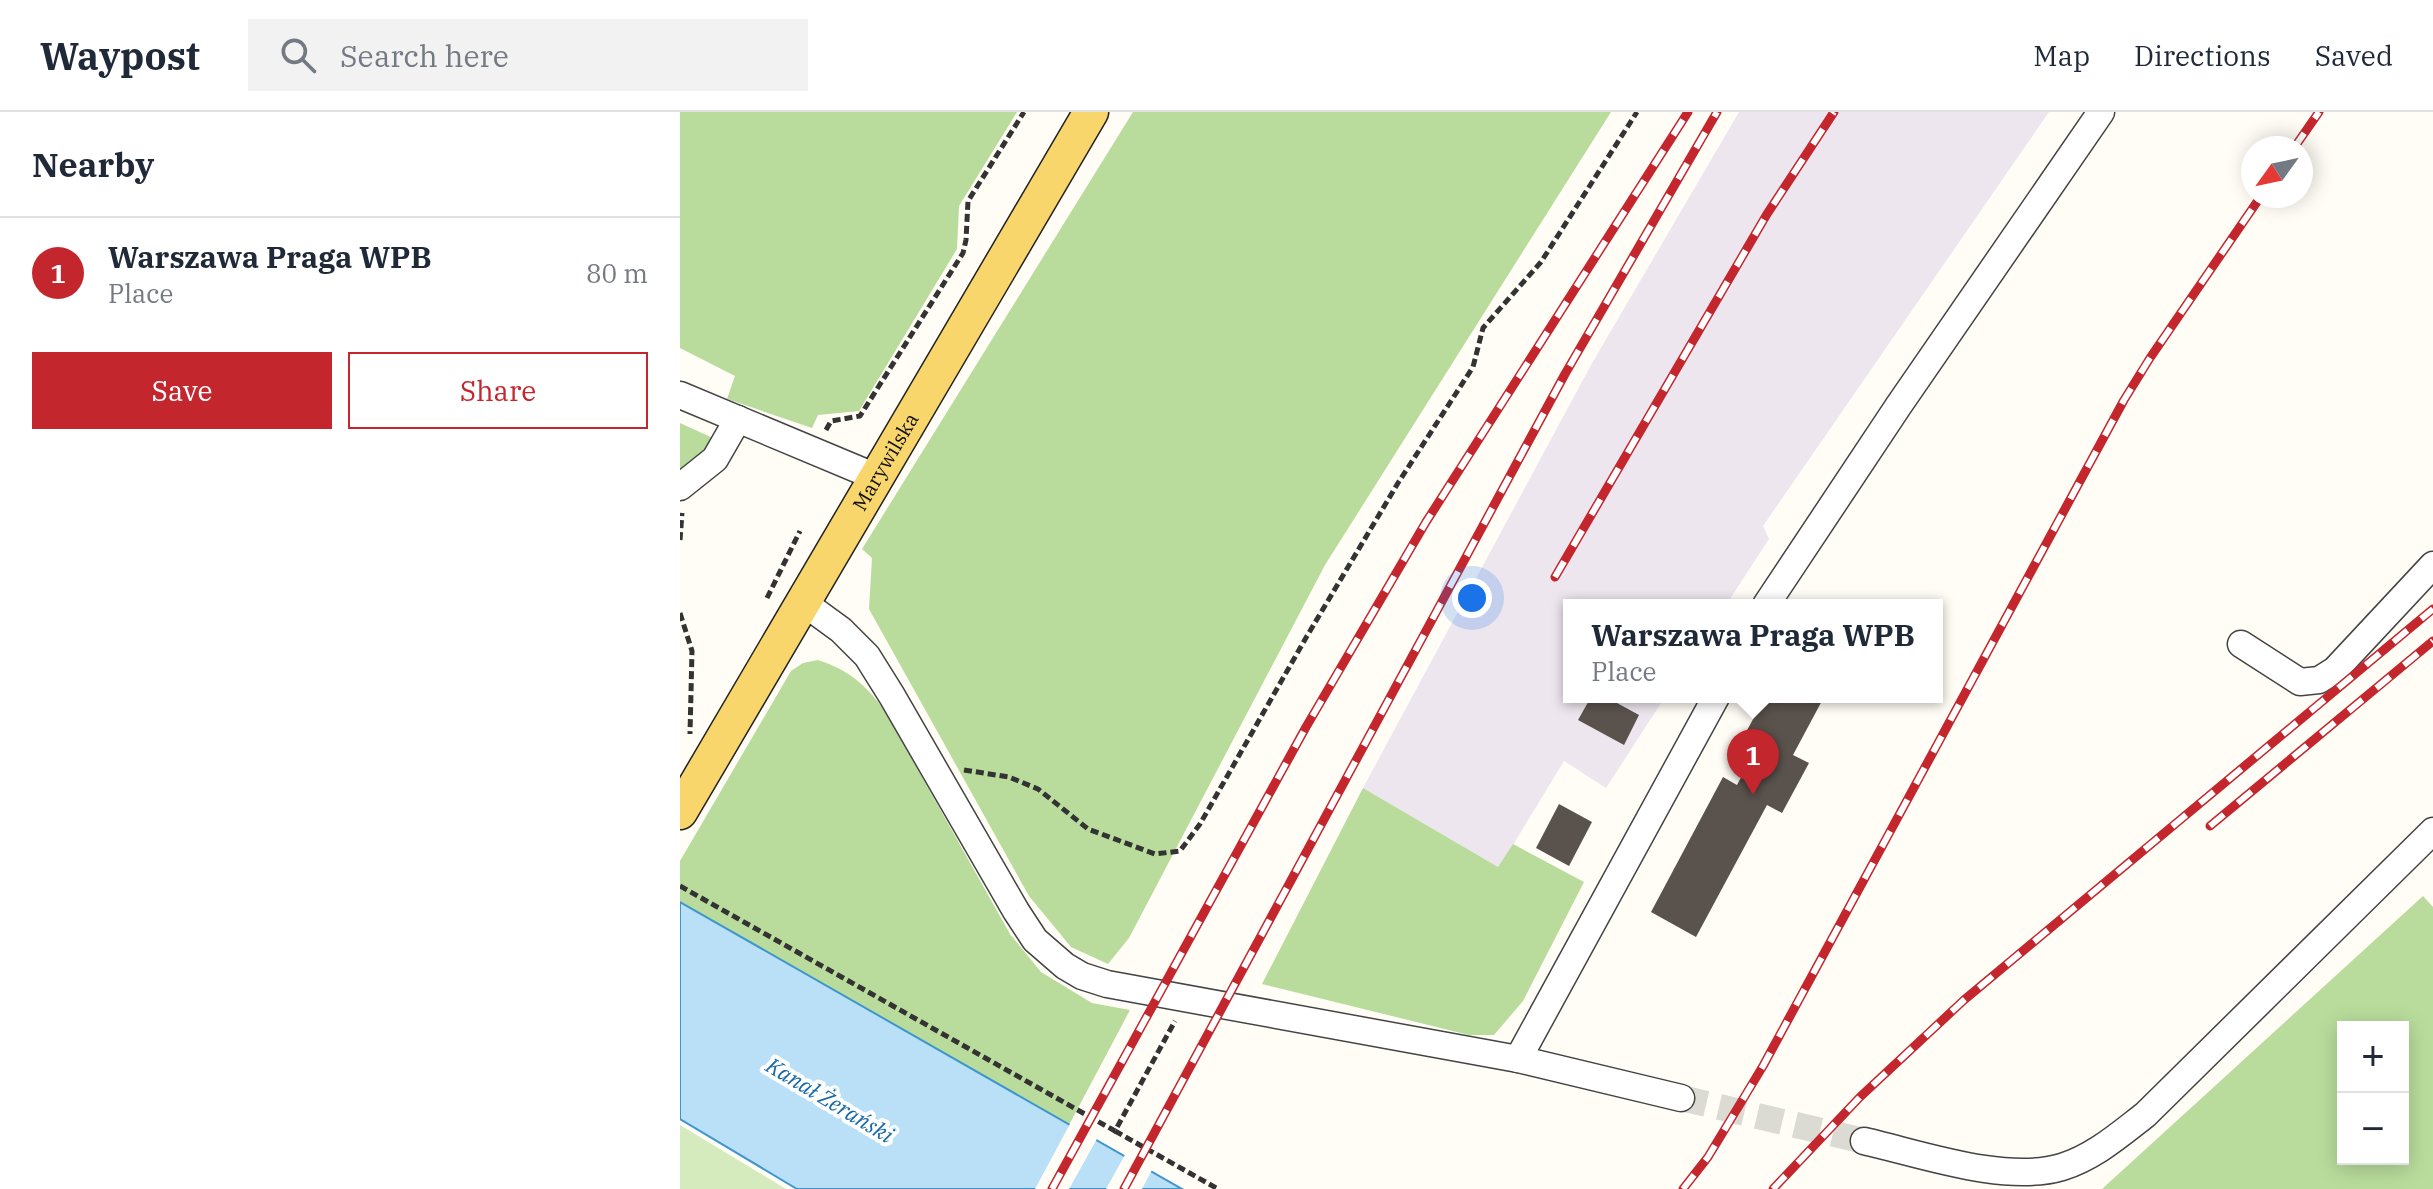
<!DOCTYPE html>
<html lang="en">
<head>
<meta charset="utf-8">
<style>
	:root { --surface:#fff; --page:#f2f2f3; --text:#1f2937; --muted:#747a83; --line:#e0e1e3; --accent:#c4262e }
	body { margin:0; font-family:"IBM Plex Serif",serif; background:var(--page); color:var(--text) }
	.controls { position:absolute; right:24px; bottom:24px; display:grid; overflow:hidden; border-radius:0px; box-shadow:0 4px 20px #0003 }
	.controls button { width:72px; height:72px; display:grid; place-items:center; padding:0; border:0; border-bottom:2px solid var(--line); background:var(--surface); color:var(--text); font:40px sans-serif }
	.compass { position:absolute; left:1561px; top:24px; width:72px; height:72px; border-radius:50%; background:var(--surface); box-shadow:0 4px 20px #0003; rotate:237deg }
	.you { position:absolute; left:792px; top:486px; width:28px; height:28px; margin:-20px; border:6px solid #fff; border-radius:50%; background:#1a73e8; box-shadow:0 0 0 12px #1a73e833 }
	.badge { display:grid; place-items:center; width:52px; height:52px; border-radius:50%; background:var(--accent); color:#fff; font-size:26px; font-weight:700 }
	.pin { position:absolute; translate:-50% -66px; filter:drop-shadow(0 2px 4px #0008) }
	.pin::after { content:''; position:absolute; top:42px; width:28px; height:24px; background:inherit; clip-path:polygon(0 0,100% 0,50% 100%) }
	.popup { position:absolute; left:883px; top:487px; width:380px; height:104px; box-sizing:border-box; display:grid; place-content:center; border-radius:0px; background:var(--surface); filter:drop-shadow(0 2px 6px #0005); font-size:26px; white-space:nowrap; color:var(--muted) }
	.popup b { font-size:30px; color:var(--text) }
	.popup::after { content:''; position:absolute; left:50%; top:100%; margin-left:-16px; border:16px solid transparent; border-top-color:var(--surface) }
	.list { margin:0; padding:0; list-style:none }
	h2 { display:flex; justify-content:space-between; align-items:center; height:104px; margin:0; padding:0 32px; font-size:34px }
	h2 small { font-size:26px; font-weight:400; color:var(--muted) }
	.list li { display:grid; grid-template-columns:52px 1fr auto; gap:24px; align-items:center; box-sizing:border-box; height:112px; padding:0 32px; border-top:2px solid var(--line) }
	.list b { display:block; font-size:30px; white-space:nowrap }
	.list p { margin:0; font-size:26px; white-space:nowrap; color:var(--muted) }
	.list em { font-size:26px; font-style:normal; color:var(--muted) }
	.actions { display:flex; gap:16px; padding:24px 32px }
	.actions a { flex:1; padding:18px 0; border:2px solid var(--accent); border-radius:0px; text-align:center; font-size:28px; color:var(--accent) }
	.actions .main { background:var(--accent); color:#fff }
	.icon { flex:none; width:44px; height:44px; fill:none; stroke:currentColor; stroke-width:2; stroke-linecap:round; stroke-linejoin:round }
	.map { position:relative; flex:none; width:1753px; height:1077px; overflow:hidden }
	header { display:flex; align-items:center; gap:48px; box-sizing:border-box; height:112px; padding:0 40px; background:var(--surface); border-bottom:2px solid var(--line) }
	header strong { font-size:38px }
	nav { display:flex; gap:44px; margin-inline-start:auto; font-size:28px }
	.search { width:560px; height:72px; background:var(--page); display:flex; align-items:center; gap:20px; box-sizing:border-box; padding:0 28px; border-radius:0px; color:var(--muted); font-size:30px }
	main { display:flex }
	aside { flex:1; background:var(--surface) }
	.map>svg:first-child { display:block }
	.industrial { fill:#eee6ef }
	.green { fill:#d5ebbd }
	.forest { fill:#b9dc9c; fill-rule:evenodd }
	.water { fill:#b9e0f7; stroke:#3f96cf; stroke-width:2 }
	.pier { fill:#fffdf5 }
	.building { fill:#5a524d }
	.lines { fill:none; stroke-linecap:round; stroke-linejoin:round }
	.minor-tunnel { stroke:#dbdad3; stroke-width:26; stroke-dasharray:26 13; stroke-linecap:butt }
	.minor-casing { stroke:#444; stroke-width:29 }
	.major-casing { stroke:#222; stroke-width:37 }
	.path { stroke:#333; stroke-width:5; stroke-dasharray:8 4; stroke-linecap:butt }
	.minor { stroke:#fff; stroke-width:26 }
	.major { stroke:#f9d66b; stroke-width:34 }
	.rail-casing { stroke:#c4262e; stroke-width:9 }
	.rail { stroke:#fff; stroke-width:6; stroke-dasharray:18; stroke-linecap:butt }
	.labels { text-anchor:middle; stroke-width:8; stroke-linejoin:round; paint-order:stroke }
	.street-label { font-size:20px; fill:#111; stroke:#fff }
	.water-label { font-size:22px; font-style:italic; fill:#1768a6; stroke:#fff }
</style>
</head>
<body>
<header>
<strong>Waypost</strong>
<div class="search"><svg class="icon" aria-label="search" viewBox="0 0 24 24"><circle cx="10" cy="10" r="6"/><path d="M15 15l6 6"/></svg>Search here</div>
<nav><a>Map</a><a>Directions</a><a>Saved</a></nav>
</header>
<main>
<aside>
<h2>Nearby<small></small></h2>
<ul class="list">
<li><span class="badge">1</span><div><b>Warszawa Praga WPB</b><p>Place</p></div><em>80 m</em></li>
</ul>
<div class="actions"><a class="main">Save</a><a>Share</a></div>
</aside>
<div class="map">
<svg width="1753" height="1077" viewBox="0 0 1753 1077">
	<rect width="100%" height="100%" fill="#fffdf5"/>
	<polygon class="industrial" points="1059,0 1369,0 1083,414 1089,427 1046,493 889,493 889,585 985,585 926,676 884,649 819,756 683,676 911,253"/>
	<polygon class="green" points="0,1013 106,1077 0,1077"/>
	<g class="forest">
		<polygon points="0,0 337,0 279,94 277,137 179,299 138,303 132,316 47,287 55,264 0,236"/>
		<polygon points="453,0 931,0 645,453 449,826 428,852 391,835 349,784 189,497 192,446 182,437"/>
		<polygon points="0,311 35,327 30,342 0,389"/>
		<path d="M 138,548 C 169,558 186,573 205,599 L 330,822 L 361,860 L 412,891 L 450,898 L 389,1013 L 0,790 L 0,749 L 111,559 L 123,551 Z"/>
		<polygon points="683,676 818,755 833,732 904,770 843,889 814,923 789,923 582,872"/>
		<path d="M 1743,784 L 1753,795 L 1753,1077 L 1422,1077 ZM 1663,915 L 1723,915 L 1723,1047 L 1663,1047 Z"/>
	</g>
	<polygon class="water" points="0,790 502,1077 117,1077 0,1007"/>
	<g class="pier">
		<polygon points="391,1010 418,1025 389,1077 355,1077"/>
		<polygon points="446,1041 473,1056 462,1077 426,1077"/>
	</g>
	<g class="building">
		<polygon points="911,585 926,585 959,603 944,633 898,608"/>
		<polygon points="1085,585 1144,585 1113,643 1129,651 1102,701 1087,693 1016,825 971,800 1043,665 1057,673 1080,630 1065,622"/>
		<polygon points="879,692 912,710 889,754 856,736"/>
	</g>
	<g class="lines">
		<polyline class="minor-tunnel" points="1001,986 1184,1029"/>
		<defs>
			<g id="minor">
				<polyline points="0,283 196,365"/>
				<polyline points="0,375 35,347 58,307"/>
				<polyline points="124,491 161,518 187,544 212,584 336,799 355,828 385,854 402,864 427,872 838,947 1001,986"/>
				<polyline points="1086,493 1219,293 1421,0"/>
				<polyline points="1561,532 1620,570 1639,568 1655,558 1753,453"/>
				<polyline points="838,947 1036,585"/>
				<path d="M 1184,1029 C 1241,1042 1325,1072 1382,1055 C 1414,1045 1439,1023 1465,1003 L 1753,719"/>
			</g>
			<g id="major">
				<path id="s1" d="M 0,700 L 411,0"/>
			</g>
		</defs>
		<use href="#minor" class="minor-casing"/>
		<use href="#major" class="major-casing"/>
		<g class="path">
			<polyline points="146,318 151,309 180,304 283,141 286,128 288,89 344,0"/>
			<polyline points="0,428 2,401"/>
			<polyline points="87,486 120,419"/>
			<polyline points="0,501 12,539 10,622"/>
			<polyline points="284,658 329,665 358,677 408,717 475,742 500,739 520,712 627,524 718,371 793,255 803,216 861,150 957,0"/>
			<polyline points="0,774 435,1019 495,909"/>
			<polyline points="435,1019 538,1077"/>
		</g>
		<use href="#minor" class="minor"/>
		<use href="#major" class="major"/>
		<defs>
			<g id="rail">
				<polyline points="1614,36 1639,0"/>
				<polyline points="875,465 1087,102 1154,0"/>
				<polyline points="1530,714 1753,529"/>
				<polyline points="372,1077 626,615 746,410 1008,0"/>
				<polyline points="444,1077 885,262 1037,0"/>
				<polyline points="1003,1077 1028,1045 1083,954 1444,288 1470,246 1581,84"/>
				<polyline points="1093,1077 1180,985 1284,888 1753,497"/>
			</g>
		</defs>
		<use href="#rail" class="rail-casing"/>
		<use href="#rail" class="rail"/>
	</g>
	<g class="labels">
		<g class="street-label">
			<text dy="7" stroke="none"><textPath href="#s1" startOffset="406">Marywilska</textPath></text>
		</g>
		<g class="water-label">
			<text transform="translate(150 988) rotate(31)" y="8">Kanał Żerański</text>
		</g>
	</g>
</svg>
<div class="controls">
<button>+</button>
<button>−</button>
</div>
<svg class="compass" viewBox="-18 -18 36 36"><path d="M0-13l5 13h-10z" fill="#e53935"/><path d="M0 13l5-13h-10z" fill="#747a83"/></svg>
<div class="you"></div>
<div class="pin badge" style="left:1073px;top:683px">1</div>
<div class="popup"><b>Warszawa Praga WPB</b>Place</div>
</div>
</main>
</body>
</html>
